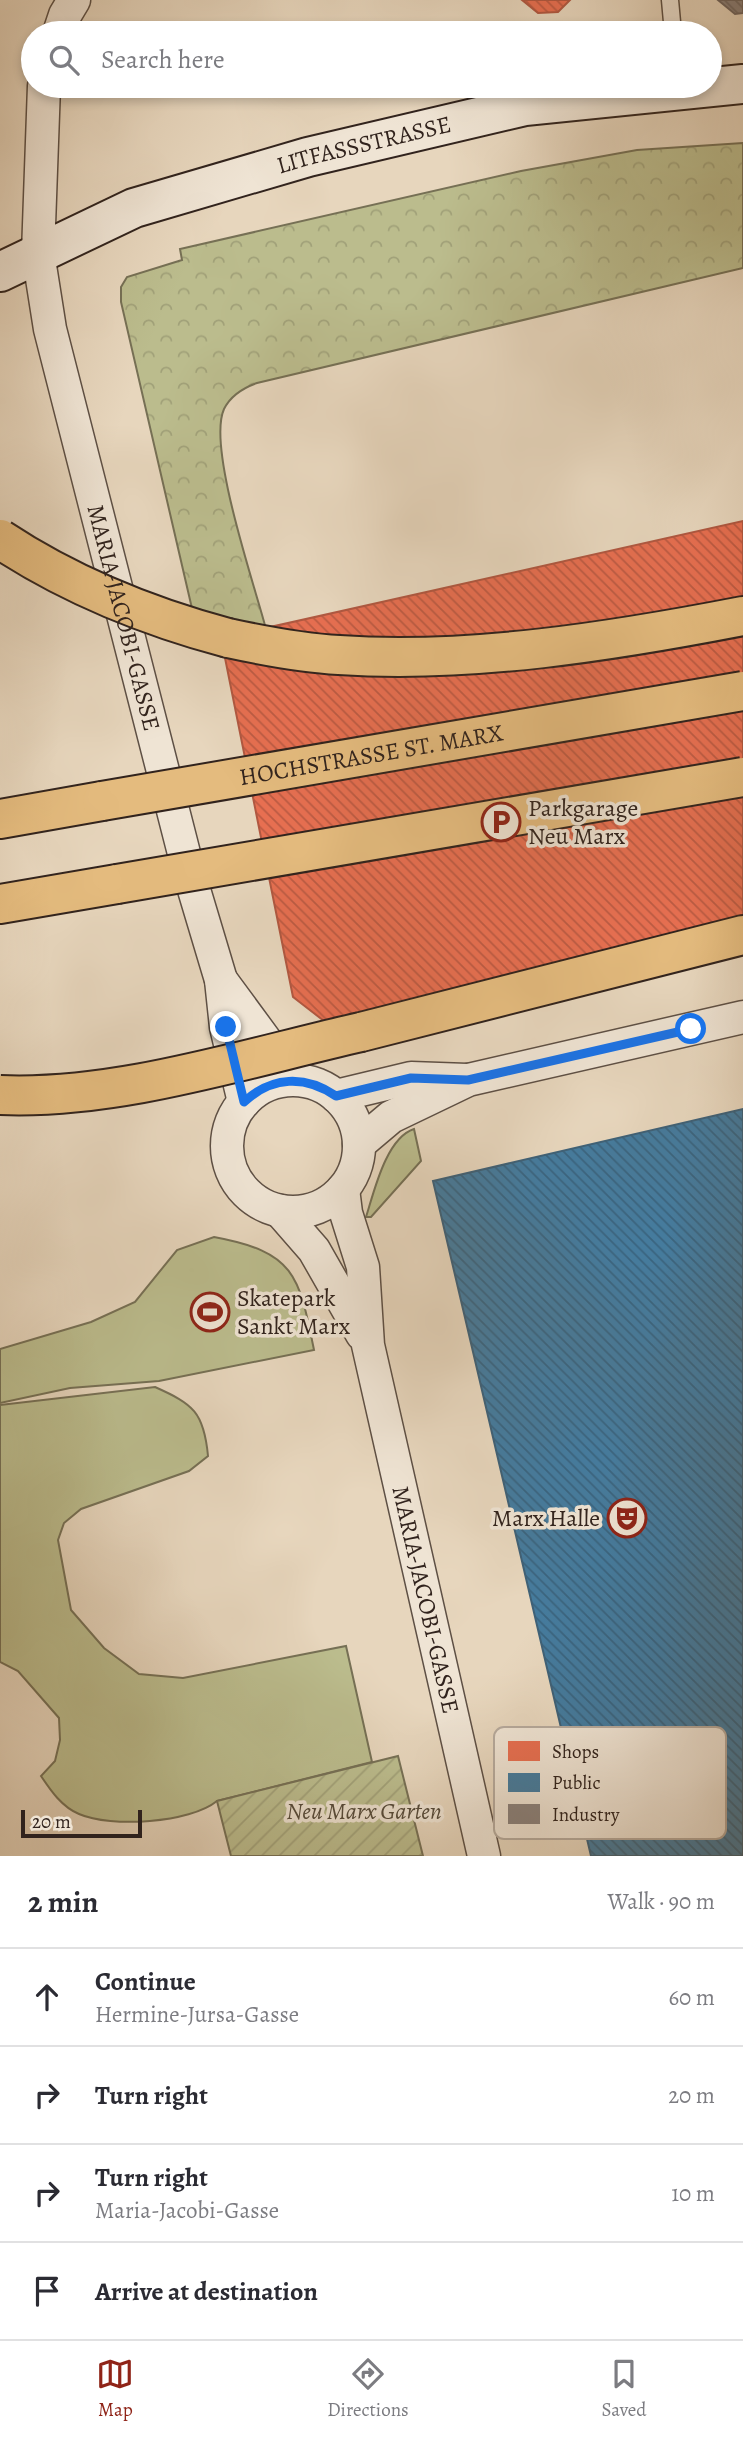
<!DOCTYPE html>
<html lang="en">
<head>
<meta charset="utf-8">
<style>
	:root { --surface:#fff; --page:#f2f2f3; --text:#2b2b33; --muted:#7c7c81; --line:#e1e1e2; --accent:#8f2418 }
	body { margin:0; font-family:Alegreya,serif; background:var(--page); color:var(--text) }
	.scale { position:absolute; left:21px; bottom:18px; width:121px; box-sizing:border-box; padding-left:7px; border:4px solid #31231d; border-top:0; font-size:19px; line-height:24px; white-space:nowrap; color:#31231d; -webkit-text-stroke:5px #efe4d4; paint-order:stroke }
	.stop { position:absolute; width:21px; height:21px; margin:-16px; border:5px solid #1a73e8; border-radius:50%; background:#fff }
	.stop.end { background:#1a73e8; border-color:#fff; box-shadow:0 2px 7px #0008 }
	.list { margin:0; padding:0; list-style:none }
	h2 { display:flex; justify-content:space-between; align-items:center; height:91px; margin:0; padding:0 28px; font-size:30px }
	h2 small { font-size:23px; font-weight:400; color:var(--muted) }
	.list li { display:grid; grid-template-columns:46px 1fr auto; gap:21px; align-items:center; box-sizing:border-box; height:98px; padding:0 28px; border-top:2px solid var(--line) }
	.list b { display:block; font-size:26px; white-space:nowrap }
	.list p { margin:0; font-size:23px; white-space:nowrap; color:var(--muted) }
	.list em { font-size:23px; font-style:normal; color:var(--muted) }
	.icon { flex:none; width:38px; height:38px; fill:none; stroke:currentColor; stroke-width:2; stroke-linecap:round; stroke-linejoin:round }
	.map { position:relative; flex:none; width:743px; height:1856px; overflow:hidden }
	.search { position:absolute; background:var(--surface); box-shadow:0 4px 10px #0003; left:21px; right:21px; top:21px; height:77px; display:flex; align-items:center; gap:18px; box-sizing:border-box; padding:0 24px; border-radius:38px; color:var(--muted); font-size:26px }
	.sheet { height:483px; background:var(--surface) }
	nav { display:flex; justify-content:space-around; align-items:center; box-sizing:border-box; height:98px; border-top:2px solid var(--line); background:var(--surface); font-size:19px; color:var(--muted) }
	nav a { display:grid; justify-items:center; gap:4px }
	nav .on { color:var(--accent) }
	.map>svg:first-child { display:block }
	.grass { fill:#bbbc8d; stroke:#767055; stroke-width:2 }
	.forest { fill:url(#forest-crowns); stroke:#767055; stroke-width:2 }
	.garden { fill:url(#garden-furrows); stroke:#767055; stroke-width:2 }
	.shops { fill:url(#shops-back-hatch); stroke:#b05841; stroke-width:2 }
	.public { fill:url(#public-back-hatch); stroke:#3f6177; stroke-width:2 }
	.industry { fill:url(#industry-back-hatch); stroke:#6f6560; stroke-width:2 }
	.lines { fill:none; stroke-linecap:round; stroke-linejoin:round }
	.service-casing { stroke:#5e5045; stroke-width:19 }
	.minor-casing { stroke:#5e5045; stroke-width:35 }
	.secondary-casing { stroke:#31231d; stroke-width:42 }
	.motorway-casing { stroke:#31231d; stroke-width:42 }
	.service { stroke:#efe4d4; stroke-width:16 }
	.minor { stroke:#efe4d4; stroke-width:32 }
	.secondary { stroke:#efe4d4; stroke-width:38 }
	.motorway { stroke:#e4bb7e; stroke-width:38 }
	.motorway-bridge-casing { stroke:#31231d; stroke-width:42; stroke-linecap:butt }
	.motorway-bridge { stroke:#e4bb7e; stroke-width:38 }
	.route { stroke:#1a73e8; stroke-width:9 }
	.labels { text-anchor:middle; stroke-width:7; stroke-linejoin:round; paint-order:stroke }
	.street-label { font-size:24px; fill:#31231d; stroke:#efe4d4 }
	.poi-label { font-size:24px; fill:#31231d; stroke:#efe4d4; text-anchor:start }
	.park-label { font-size:24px; font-style:italic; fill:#544939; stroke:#efe4d4 }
	.key { fill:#efe4d4; stroke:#b6aa9d; stroke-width:2 }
	.key-label { font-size:19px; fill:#31231d }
</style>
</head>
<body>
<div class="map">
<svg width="743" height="1856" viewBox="0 0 743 1856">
	<defs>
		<pattern id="forest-crowns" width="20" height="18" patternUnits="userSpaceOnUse" patternTransform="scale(1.75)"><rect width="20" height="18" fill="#bbbc8d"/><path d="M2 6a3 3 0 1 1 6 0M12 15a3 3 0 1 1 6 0" fill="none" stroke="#a1a179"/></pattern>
		<pattern id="garden-furrows" width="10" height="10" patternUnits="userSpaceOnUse" patternTransform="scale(1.75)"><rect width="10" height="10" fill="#bbbc8d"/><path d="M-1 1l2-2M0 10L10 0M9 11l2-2" fill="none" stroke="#a1a179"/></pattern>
		<pattern id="shops-back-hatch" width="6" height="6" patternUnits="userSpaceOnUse" patternTransform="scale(1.75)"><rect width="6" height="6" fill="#e76f51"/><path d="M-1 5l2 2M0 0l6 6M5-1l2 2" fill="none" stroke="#bc5b43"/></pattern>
		<pattern id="public-back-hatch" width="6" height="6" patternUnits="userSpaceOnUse" patternTransform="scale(1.75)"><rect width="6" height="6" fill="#457b9d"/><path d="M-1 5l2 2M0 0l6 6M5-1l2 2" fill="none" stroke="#3a647f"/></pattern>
		<pattern id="industry-back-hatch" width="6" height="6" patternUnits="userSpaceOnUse" patternTransform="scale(1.75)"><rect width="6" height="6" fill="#8a817c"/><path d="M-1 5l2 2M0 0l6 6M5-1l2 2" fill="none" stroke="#716965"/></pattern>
	</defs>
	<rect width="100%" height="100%" fill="#e7d6bd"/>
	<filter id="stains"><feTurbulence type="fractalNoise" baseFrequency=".00286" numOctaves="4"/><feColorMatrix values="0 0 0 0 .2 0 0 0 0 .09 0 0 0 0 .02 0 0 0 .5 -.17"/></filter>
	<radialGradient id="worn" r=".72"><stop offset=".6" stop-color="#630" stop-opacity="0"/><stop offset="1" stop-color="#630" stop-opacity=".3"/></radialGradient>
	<g class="grass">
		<path d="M 414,1129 L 421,1161 L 371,1217 L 366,1217 C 374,1192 386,1138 414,1129 Z"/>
		<path d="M 214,1237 C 295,1252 299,1275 314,1350 L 159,1381 L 70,1388 L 0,1403 L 0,1349 L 91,1322 L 135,1302 L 177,1250 Z"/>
		<path d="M 155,1387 C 193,1404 204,1412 208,1456 L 189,1471 L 81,1509 L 64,1523 L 58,1540 L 71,1610 L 104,1648 L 139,1674 L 183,1678 L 346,1646 L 372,1762 L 217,1801 C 190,1823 111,1828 79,1814 C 62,1807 51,1791 41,1776 L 55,1761 L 60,1740 L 59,1718 L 18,1671 L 0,1662 L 0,1405 Z"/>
	</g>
	<path class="forest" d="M 743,143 L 743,268 L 257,383 C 243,388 231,395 224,409 C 207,447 254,583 266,629 L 200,643 L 121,302 L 121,287 L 127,277 L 182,260 L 180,249 L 521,171 L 637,150 Z"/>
	<polygon class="garden" points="398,1756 423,1856 231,1856 217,1801"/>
	<g class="shops">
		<polygon points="522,0 570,0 558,12 538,13"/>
		<polygon points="743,521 743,934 346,1038 293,997 221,638"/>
	</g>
	<polygon class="public" points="743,1109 743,1856 591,1856 433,1181"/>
	<polygon class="industry" points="718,0 743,0 743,13 735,14"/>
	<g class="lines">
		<defs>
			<polyline id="service" points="670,0 673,33"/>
			<g id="minor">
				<polyline points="59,33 65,15 74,0"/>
				<path id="s1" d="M 44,86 L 38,253 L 50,329 L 189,873 L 221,980 L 226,1027 L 244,1102"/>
				<polyline points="221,980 282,1063 291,1070"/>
				<circle cx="293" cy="1146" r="66"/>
				<polyline points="336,1096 411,1078 467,1080"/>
				<polyline points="359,1144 391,1117 468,1080 743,1017"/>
				<path id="s2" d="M 343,1189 L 346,1213 L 363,1267 L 368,1345 L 484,1856"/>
				<polyline points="280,1211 314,1250 362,1334"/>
			</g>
			<g id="secondary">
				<path id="s3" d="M 0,272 L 134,208 L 308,157 L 525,106 L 743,84"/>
			</g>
			<g id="motorway">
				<path d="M 228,638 C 265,646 302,653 339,655 C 470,664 614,641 743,616"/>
				<polyline points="0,819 102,801"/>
				<polyline points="0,904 117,884"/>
				<polyline points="361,1032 743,935"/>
			</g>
		</defs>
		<use href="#service" class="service-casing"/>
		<use href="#minor" class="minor-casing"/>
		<use href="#secondary" class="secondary-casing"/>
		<use href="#motorway" class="motorway-casing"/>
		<use href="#service" class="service"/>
		<use href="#minor" class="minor"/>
		<use href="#secondary" class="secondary"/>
		<use href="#motorway" class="motorway"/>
		<defs>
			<g id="motorway-bridge">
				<path d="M 0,539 C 71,586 146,616 228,638"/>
				<path id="s4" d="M 102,801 L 743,691"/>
				<polyline points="117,884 743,777"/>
				<path d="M 0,1095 C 118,1100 246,1058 361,1032"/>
			</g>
		</defs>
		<use href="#motorway-bridge" class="motorway-bridge-casing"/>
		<use href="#motorway-bridge" class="motorway-bridge"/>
	</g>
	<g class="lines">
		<path class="route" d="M 226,1027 L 244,1102 C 272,1076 305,1075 336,1096 L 411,1078 L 468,1080 L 691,1029"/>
	</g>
	<defs>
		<symbol id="parking-ring" viewBox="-11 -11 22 22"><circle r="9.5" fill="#efe4d4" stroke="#8f2418" stroke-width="1.5"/><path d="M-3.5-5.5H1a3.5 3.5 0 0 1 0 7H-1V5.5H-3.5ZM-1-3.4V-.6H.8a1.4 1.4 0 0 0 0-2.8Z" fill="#8f2418"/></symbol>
		<symbol id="stadium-ring" viewBox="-11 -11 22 22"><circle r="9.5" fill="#efe4d4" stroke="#8f2418" stroke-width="1.5"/><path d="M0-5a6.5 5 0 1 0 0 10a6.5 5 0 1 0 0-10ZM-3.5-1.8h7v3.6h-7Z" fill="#8f2418"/></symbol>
		<symbol id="theatre-ring" viewBox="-11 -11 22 22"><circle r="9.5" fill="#efe4d4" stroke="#8f2418" stroke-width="1.5"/><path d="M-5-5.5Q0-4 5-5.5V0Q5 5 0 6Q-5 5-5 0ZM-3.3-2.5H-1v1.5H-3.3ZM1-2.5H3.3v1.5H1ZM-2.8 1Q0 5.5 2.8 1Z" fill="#8f2418"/></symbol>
	</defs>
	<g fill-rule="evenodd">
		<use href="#parking-ring" x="479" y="800" width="44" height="44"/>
		<use href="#stadium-ring" x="188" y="1290" width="44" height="44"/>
		<use href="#theatre-ring" x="605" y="1496" width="44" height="44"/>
	</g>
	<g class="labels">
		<g class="street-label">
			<text dy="8" stroke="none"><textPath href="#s3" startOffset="387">LITFASSSTRASSE</textPath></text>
			<text dy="8" stroke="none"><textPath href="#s1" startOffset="542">MARIA-JACOBI-GASSE</textPath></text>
			<text dy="8" stroke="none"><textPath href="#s4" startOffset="273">HOCHSTRASSE ST. MARX</textPath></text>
			<text dy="8" stroke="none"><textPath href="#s2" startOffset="420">MARIA-JACOBI-GASSE</textPath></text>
		</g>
		<g class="poi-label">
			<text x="528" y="816">Parkgarage<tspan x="528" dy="28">Neu Marx</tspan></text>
			<text x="237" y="1306">Skatepark<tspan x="237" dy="28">Sankt Marx</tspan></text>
			<text x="600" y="1526" text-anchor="end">Marx Halle</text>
		</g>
		<g class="park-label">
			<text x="364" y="1819">Neu Marx Garten</text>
		</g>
	</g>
	<rect x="494" y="1727" width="232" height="112" rx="10" class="key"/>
	<rect x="508" y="1741" width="32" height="20" fill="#e76f51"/>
	<rect x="508" y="1773" width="32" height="19" fill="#457b9d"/>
	<rect x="508" y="1804" width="32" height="20" fill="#8a817c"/>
	<g class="key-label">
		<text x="552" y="1758">Shops</text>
		<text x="552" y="1789">Public</text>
		<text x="552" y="1821">Industry</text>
	</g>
	<rect width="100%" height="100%" filter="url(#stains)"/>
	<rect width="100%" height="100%" fill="url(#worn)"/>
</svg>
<div class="scale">20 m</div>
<div class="stop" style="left:691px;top:1029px"></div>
<div class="stop end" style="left:226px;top:1027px"></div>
<div class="search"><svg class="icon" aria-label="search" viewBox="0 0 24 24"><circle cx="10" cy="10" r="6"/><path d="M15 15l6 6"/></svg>Search here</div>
</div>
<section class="sheet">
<h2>2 min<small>Walk · 90 m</small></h2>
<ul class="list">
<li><svg class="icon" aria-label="ahead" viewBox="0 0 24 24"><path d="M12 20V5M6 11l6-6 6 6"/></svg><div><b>Continue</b><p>Hermine-Jursa-Gasse</p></div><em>60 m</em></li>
<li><svg class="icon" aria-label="right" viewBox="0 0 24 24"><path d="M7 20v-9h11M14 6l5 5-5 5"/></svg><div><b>Turn right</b></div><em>20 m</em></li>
<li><svg class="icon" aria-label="right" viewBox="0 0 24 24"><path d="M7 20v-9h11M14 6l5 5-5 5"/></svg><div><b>Turn right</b><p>Maria-Jacobi-Gasse</p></div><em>10 m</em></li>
<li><svg class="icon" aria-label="arrive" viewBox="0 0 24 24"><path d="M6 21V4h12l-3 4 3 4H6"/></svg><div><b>Arrive at destination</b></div></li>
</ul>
</section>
<nav>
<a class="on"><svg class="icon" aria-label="map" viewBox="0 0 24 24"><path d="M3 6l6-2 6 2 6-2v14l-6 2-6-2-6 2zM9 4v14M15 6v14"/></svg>Map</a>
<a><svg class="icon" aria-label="directions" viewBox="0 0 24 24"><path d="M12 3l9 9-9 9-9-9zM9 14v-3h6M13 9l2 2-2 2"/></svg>Directions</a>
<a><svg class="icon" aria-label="saved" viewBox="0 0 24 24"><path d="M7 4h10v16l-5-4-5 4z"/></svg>Saved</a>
</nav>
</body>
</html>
